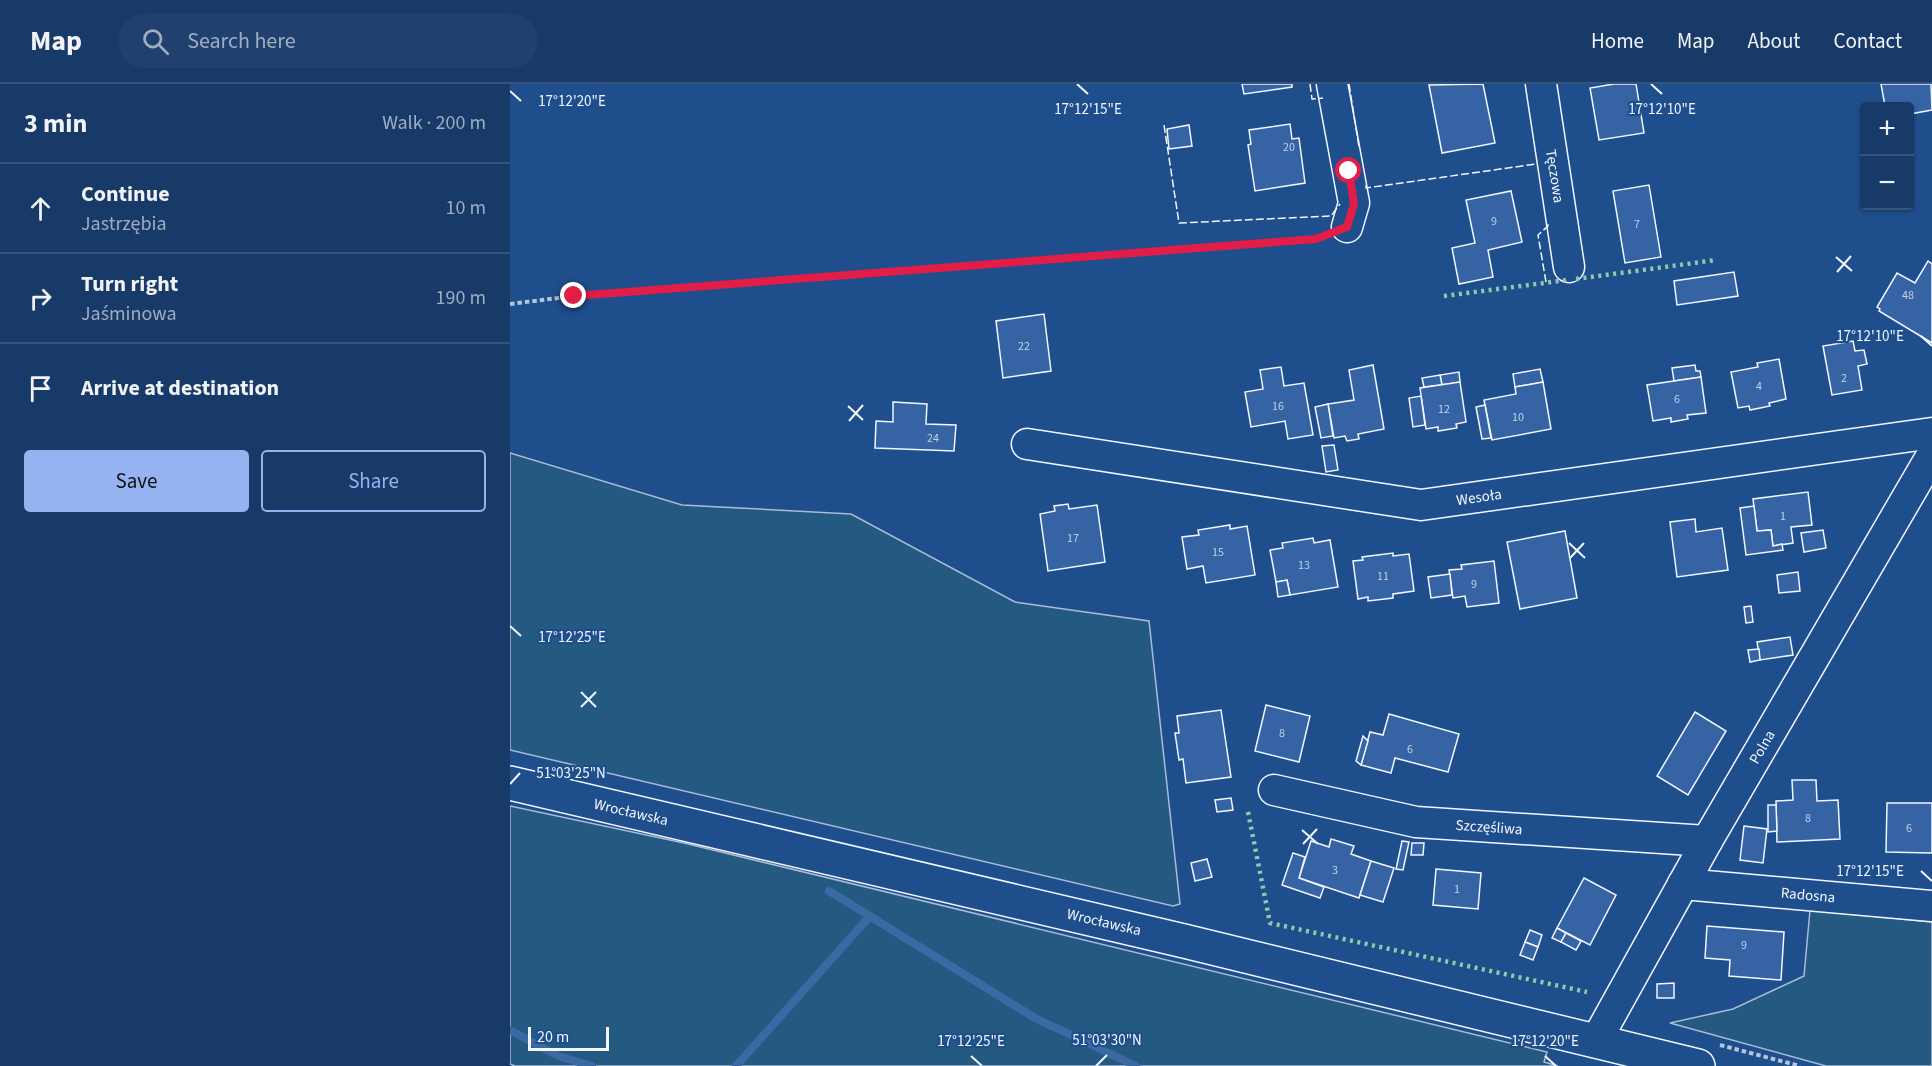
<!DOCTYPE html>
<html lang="en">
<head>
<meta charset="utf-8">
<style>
	:root { --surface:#173a69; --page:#20416f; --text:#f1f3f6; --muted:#9eadc0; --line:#36547d; --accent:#95b2f1 }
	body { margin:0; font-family:"Source Sans 3",sans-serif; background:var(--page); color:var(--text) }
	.controls { position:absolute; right:18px; top:18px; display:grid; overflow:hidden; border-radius:6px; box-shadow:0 2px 4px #0004 }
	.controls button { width:54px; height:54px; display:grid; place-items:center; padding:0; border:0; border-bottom:2px solid var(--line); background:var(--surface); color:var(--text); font:30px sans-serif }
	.scale { position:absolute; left:18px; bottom:15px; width:81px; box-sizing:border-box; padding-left:6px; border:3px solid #f2f6ff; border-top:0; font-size:16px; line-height:21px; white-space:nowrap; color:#f2f6ff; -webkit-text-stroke:4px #1f4e8c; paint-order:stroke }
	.stop { position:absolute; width:18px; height:18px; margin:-14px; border:4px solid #e11d48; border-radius:50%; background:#fff }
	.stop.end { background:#e11d48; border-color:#fff; box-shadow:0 2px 6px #0008 }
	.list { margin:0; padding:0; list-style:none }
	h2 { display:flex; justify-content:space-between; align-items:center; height:78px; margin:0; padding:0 24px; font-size:26px }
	h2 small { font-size:20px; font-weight:400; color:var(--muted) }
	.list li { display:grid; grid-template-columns:39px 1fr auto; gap:18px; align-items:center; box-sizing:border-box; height:90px; padding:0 24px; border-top:2px solid var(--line) }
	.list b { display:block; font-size:22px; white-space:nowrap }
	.list p { margin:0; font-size:20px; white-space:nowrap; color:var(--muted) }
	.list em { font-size:20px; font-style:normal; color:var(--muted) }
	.actions { display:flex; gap:12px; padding:18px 24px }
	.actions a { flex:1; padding:14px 0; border:2px solid var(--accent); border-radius:6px; text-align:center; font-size:21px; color:var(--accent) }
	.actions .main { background:var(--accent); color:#111 }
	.icon { flex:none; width:33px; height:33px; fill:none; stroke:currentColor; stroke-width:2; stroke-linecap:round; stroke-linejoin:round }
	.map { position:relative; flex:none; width:1422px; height:982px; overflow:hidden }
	header { display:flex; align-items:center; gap:36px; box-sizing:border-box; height:84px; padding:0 30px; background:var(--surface); border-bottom:2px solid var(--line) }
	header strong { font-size:28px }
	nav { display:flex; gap:33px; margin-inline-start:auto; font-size:21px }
	.search { width:420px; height:54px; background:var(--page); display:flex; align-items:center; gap:15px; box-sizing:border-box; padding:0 21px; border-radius:33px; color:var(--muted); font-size:22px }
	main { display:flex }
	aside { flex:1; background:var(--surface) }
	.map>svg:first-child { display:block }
	.green { fill:#245a82; stroke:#a8bbd7; stroke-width:1.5 }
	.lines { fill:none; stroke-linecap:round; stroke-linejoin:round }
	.stream { stroke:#3b69a3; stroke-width:8 }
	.building { fill:#3563a3; stroke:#f2f6ff; stroke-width:1.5 }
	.minor-casing { stroke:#f2f6ff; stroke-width:33 }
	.major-casing { stroke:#f2f6ff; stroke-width:36 }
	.path { stroke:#b3c4dc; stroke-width:4; stroke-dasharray:4.5 3; stroke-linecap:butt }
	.minor { stroke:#1f4e8c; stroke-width:30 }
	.major { stroke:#1f4e8c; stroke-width:33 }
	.hedge { stroke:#97c8a6; stroke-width:4.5; stroke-dasharray:3 4.5; stroke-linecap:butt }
	.fence { stroke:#f2f6ff; stroke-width:1.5; stroke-dasharray:8 3; stroke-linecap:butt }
	.route { stroke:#e11d48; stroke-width:8 }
	.ticks { fill:none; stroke:#f2f6ff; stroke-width:2 }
	.labels { text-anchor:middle; stroke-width:4.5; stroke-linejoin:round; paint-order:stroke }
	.number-label { font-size:12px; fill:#c3d1e8 }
	.street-label { font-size:15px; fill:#f2f6ff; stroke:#1f4e8c }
	.ticks-label { font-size:15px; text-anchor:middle; fill:#f2f6ff; stroke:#1f4e8c; stroke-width:4.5; stroke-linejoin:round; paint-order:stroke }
</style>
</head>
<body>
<header>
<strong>Map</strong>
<div class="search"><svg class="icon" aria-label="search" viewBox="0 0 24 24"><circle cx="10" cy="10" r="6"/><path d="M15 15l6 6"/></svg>Search here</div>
<nav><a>Home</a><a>Map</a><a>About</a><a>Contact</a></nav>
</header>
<main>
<aside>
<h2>3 min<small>Walk · 200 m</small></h2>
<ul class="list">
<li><svg class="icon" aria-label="ahead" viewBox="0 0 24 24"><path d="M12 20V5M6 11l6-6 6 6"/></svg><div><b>Continue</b><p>Jastrzębia</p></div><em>10 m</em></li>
<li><svg class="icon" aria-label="right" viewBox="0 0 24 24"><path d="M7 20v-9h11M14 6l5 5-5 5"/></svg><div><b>Turn right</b><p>Jaśminowa</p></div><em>190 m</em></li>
<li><svg class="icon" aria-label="arrive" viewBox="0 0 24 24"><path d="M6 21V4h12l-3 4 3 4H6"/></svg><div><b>Arrive at destination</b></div></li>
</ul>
<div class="actions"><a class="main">Save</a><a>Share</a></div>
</aside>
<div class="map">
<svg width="1422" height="982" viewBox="0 0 1422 982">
	<rect width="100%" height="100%" fill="#1f4e8c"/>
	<g class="green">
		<polygon points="0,369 172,421 341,430 505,518 639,537 670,820 663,822 0,666"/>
		<polygon points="0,722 174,759 1037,968 1034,978 1048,982 5,982 0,980"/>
		<polygon points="1300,826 1422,838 1422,982 1316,982 1160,939 1223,925 1294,892"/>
	</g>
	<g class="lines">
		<g class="stream">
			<polyline points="319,807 525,934 626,982"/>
			<polyline points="0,946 48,972 82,982"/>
			<polyline points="226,982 360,832"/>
		</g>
	</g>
	<g class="building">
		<polygon points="732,0 782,0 782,3 734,10"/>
		<polygon points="973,0 985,59 932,69 919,1"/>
		<polygon points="1104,0 1126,0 1134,49 1089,56 1080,4"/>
		<polygon points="1371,0 1421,0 1422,26 1400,30 1400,22 1375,22"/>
		<polygon points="780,40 782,55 789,54 795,99 745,107 738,61 741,60 739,46"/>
		<polygon points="679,41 682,62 659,65 657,45"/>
		<polygon points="1139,101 1151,173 1115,179 1103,107"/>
		<polygon points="1001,107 1012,158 978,166 983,193 949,200 942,164 965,159 956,116"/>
		<polygon points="1418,177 1422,180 1422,259 1369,227 1370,225 1367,223 1387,189 1405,199"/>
		<polygon points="1224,188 1228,212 1167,221 1164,197"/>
		<polygon points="534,230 541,287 493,294 486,237"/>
		<polygon points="1343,257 1345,267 1354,266 1357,280 1348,282 1352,306 1322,311 1313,262"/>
		<polygon points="1269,275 1276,315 1259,319 1260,322 1240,326 1239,322 1228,324 1221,288 1248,283 1247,279"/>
		<polygon points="863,281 874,345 848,350 849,355 837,357 835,352 824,354 818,320 844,316 839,286"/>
		<polygon points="1185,281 1186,287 1190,287 1191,293 1164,297 1162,284"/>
		<polygon points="771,283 774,302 794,299 803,351 778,355 775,337 741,343 735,308 753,305 750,286"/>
		<polygon points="1030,285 1033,298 1005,303 1003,290"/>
		<polygon points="949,288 950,298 932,301 930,291"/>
		<polygon points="930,291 932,301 914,303 912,294"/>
		<polygon points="1191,293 1196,329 1177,331 1178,335 1161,338 1161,334 1143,337 1137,301"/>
		<polygon points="950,298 956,338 946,340 947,344 928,347 928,343 916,345 910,304"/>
		<polygon points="1033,298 1041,345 982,356 974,316 1006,310 1005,303"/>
		<polygon points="911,312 915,341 903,343 899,314"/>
		<polygon points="383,318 417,320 416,340 446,341 444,367 365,364 366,337 383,338"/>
		<polygon points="818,320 823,352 811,354 805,323"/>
		<polygon points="975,321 981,354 972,355 966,323"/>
		<polygon points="824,361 828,386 816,388 812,362"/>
		<polygon points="1298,408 1302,441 1281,443 1283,459 1263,462 1261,446 1247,447 1243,415"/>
		<polygon points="558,420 559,425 587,421 595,478 538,487 530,430 545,427 544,422"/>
		<polygon points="1244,422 1247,447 1261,446 1263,462 1272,460 1273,466 1236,471 1230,424"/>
		<polygon points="1185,435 1186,448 1212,444 1218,486 1167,493 1160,438"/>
		<polygon points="720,441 720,445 737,442 745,491 696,499 693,482 677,485 672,453 689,451 688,446"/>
		<polygon points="1313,446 1316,464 1294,468 1291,449"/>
		<polygon points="1055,447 1067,514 1010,525 997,458"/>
		<polygon points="803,454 804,459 820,456 828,503 780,511 777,496 766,498 760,466 773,464 772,459"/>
		<polygon points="883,469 883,472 899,470 904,507 883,510 883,514 858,517 858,513 848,515 843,477 853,476 852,473"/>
		<polygon points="984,477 989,519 957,523 955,512 943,514 939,486 952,485 951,481"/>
		<polygon points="1288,488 1290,507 1269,509 1267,491"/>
		<polygon points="940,490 942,511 921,514 918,493"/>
		<polygon points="777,496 780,511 768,513 766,498"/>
		<polygon points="1241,522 1243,538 1236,539 1234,523"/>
		<polygon points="1280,553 1283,571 1250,576 1247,558"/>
		<polygon points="1249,565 1250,576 1240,578 1238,566"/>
		<polygon points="756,621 800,632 789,678 745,667"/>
		<polygon points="711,626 721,693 676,699 673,675 669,676 665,649 669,649 667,632"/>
		<polygon points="1185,628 1216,647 1178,711 1147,692"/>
		<polygon points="879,630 949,650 938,688 885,674 881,689 851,681 860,648 873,651"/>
		<polygon points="853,652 858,657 851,681 846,677"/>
		<polygon points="1282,696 1306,696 1307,717 1328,716 1330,755 1267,758 1266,717 1283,716"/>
		<polygon points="721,714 723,726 707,728 705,716"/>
		<polygon points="1377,719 1422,719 1422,769 1376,768"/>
		<polygon points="1258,721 1266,721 1267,747 1258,748"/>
		<polygon points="1234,742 1257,745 1253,779 1230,776"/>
		<polygon points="821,755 844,762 841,770 861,777 849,814 789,794 801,757 819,763"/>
		<polygon points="892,757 899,758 893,786 886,785"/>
		<polygon points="902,759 914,759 913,771 901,771"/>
		<polygon points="783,769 795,773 789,794 814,803 810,814 772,801"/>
		<polygon points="697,775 702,793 685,797 681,779"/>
		<polygon points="861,777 884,784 873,818 850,811"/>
		<polygon points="926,785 971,789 968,825 923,821"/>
		<polygon points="1074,794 1106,811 1080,861 1047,844"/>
		<polygon points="1197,842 1274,848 1271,896 1219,892 1220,876 1195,874"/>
		<polygon points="1047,844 1056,849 1051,858 1042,854"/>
		<polygon points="1020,846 1032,851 1028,863 1015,858"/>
		<polygon points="1056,849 1071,857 1066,866 1051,858"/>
		<polygon points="1015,858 1028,863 1023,876 1010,871"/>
		<polygon points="1164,899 1164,914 1147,914 1147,900"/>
	</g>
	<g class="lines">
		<defs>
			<g id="minor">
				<polyline points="822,0 844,119 837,143"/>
				<polyline points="1031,0 1059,183"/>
				<polyline points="517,360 911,421 1422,349"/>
				<polyline points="764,706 906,738 1197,757"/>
				<polyline points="1173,800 1422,822"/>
				<polyline points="1086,957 1197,757 1422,371"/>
			</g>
			<polyline id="major" points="0,699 674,857 1188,982"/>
		</defs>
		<use href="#minor" class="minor-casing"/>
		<use href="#major" class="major-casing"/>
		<g class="path">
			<polyline points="0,220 64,212 806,155 811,153"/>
			<polyline points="1210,961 1290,982"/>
		</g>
		<use href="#minor" class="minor"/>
		<use href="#major" class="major"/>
		<g class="hedge">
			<polyline points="1066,195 1206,176"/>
			<polyline points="934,212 1057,196"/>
			<polyline points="738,728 760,839 1077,908"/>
		</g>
		<g class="fence">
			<polyline points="800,0 802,15 813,14"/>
			<polyline points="839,0 849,63"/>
			<polyline points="654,41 669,139 821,132 830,120"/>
			<polyline points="856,101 856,104 1026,80"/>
			<polyline points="1036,198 1028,151 1038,142 1038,139"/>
		</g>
	</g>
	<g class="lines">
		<polyline class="route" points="64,212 806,155 837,143 844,120 839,87"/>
	</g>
	<path class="ticks" d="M 567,0 L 578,10M 1141,0 L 1152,10M 0,7 L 11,17M 1326,173 L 1342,187M 1327,188 L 1341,172M 1411,252 L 1422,262M 338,322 L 353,336M 339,337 L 353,321M 1059,459 L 1075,474M 1060,474 L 1074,459M 0,542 L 11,552M 71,608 L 86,623M 71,623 L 86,608M 0,700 L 10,689M 792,746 L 808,760M 793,760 L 807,745M 1411,787 L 1422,797M 461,972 L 472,982M 1035,972 L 1046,982M 586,982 L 597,971"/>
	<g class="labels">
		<g class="number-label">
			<text x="779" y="67">20</text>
			<text x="984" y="141">9</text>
			<text x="1127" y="144">7</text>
			<text x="1398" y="215">48</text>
			<text x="514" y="266">22</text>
			<text x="1334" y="298">2</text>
			<text x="1249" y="306">4</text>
			<text x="1167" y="319">6</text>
			<text x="768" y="326">16</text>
			<text x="934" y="329">12</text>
			<text x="1008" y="337">10</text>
			<text x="423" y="358">24</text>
			<text x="1273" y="436">1</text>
			<text x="563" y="458">17</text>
			<text x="708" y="472">15</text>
			<text x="794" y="485">13</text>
			<text x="873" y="496">11</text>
			<text x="964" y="504">9</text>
			<text x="772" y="653">8</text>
			<text x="900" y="669">6</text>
			<text x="1298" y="738">8</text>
			<text x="1399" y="748">6</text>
			<text x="825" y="790">3</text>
			<text x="947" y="809">1</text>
			<text x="1234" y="865">9</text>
		</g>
		<g class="street-label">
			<text transform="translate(1045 92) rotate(81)" y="5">Tęczowa</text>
			<text transform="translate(969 413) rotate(-8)" y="5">Wesoła</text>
			<text transform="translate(1252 663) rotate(-60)" y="5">Polna</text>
			<text transform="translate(121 728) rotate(13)" y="5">Wrocławska</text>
			<text transform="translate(979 743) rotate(4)" y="5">Szczęśliwa</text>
			<text transform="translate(1298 811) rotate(5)" y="5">Radosna</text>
			<text transform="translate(594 838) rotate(13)" y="5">Wrocławska</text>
		</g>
	</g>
	<g class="ticks-label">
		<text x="62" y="22">17°12'20"E</text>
		<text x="578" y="30">17°12'15"E</text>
		<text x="1152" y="30">17°12'10"E</text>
		<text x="1360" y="257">17°12'10"E</text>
		<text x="62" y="558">17°12'25"E</text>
		<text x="61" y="694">51°03'25"N</text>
		<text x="1360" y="792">17°12'15"E</text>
		<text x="597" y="961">51°03'30"N</text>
		<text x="461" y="962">17°12'25"E</text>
		<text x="1035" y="962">17°12'20"E</text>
	</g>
</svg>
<div class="controls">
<button>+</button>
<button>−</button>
</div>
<div class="scale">20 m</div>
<div class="stop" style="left:839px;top:87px"></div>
<div class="stop end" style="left:64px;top:212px"></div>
</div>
</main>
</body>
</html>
